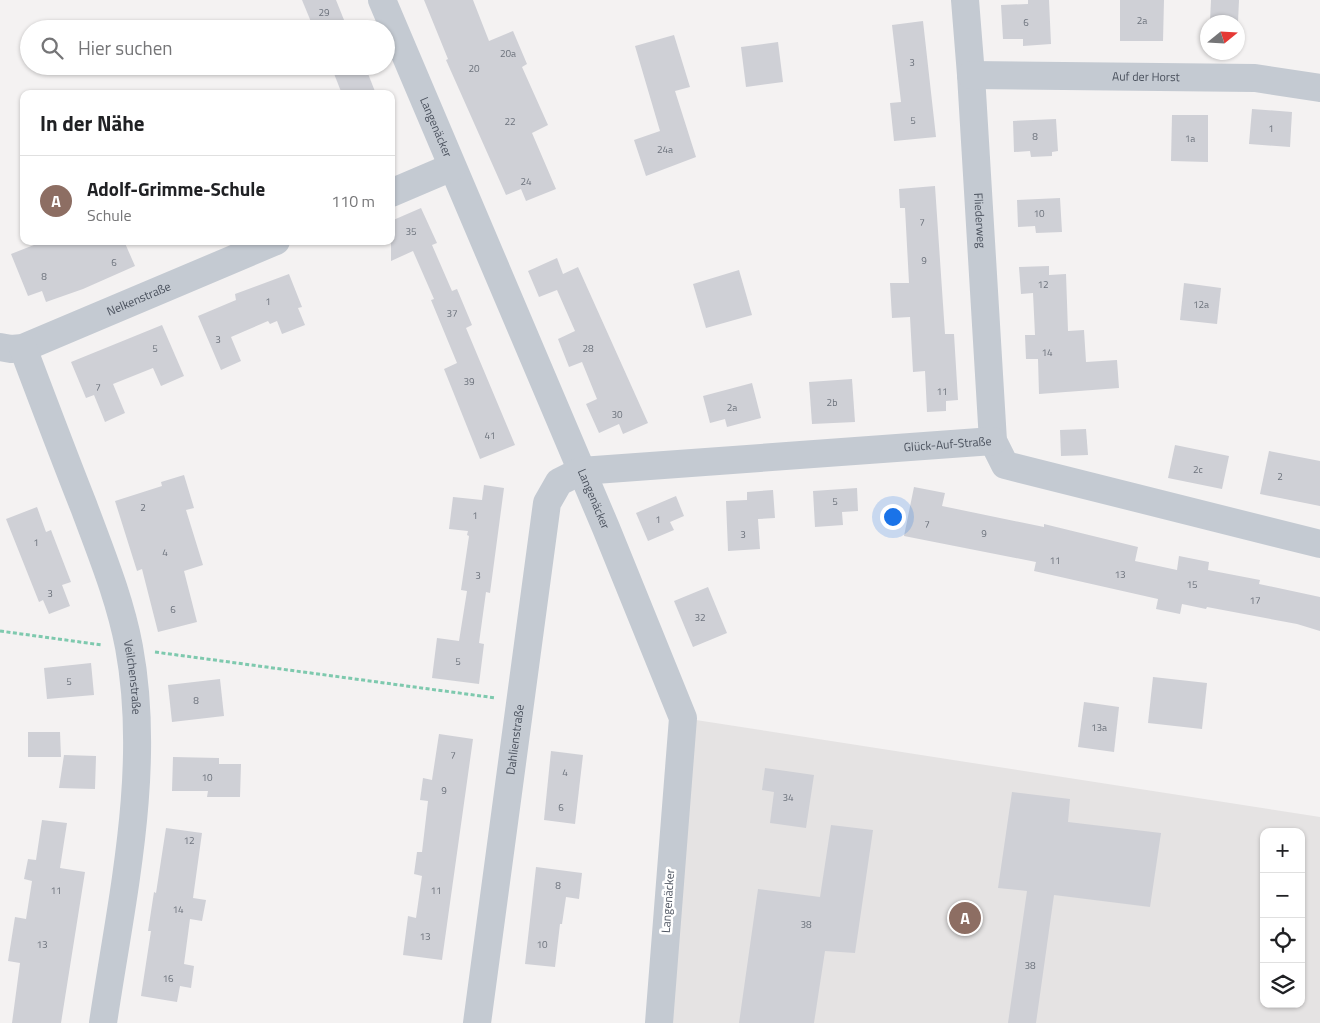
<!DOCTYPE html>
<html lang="de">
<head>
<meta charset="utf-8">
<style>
	:root { --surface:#fff; --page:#f2f2f2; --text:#202124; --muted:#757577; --line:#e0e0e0; --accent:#0f766e }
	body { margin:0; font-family:"Titillium Web",sans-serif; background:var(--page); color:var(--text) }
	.controls { position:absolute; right:15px; bottom:15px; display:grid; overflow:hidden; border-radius:10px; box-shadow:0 1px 4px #0004 }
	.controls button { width:45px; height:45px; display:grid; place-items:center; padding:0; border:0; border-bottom:1px solid var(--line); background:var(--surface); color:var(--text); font:25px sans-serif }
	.compass { position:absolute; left:1200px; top:15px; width:45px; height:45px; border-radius:50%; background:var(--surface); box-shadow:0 1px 4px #0004; rotate:72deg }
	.you { position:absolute; left:892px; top:516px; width:18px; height:18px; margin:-12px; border:4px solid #fff; border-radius:50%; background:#1a73e8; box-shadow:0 0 0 8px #1a73e833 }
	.badge { display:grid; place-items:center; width:32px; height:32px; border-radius:50%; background:var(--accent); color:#fff; font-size:16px; font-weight:700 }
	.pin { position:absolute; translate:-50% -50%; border:2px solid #fff; box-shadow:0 1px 5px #0006 }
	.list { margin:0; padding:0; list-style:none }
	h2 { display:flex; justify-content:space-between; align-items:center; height:65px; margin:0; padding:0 20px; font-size:21px }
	h2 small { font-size:16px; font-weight:400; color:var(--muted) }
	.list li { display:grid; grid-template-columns:32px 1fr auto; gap:15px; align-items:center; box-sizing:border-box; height:90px; padding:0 20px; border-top:1px solid var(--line) }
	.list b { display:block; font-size:19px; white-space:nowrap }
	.list p { margin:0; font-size:16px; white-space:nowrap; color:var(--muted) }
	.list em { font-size:16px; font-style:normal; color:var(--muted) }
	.icon { flex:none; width:28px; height:28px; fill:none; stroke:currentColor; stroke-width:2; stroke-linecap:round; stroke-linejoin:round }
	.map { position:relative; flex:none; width:1320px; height:1023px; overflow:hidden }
	.search { position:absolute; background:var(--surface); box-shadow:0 1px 4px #0004; left:20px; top:20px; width:375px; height:55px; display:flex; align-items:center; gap:12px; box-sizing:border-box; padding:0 18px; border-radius:28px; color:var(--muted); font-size:19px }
	.panel { position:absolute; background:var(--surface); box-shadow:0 1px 4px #0004; left:20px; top:90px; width:375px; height:155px; border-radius:10px }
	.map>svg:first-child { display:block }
	.education { fill:#e5e3e3; fill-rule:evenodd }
	.building { fill:#cfd0d6 }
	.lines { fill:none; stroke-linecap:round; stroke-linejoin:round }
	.path { stroke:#7ec9ae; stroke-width:3; stroke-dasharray:4 2.5; stroke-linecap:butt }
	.minor { stroke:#c4cad2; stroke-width:28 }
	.labels { text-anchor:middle; stroke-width:5; stroke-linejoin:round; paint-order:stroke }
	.number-label { font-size:10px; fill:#6c727c }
	.street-label { font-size:12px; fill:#4b525e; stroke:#fff }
</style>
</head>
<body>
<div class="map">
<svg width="1320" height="1023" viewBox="0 0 1320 1023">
	<rect width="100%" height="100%" fill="#f4f2f2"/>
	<path class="education" d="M 683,718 L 1320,817 L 1320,1023 L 659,1023 ZM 1264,832 L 1301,832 L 1301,1004 L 1264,1004 Z"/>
	<g class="building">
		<polygon points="302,0 336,0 346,25 337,29 314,29"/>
		<polygon points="424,0 473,0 489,41 513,31 527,64 522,67 548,125 532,133 556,189 526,201 521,189 506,195 446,60 448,59"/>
		<polygon points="1028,0 1049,0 1051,44 1023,46 1023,39 1003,39 1001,5 1028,4"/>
		<polygon points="1120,0 1164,0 1163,41 1120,41"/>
		<polygon points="1211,0 1239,0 1238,22 1210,22"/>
		<polygon points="923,21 936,137 894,141 890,103 901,102 892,25"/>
		<polygon points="674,35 690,87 675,91 696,157 646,176 634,140 660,131 635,46"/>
		<polygon points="778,42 783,82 746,87 741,47"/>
		<polygon points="331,66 365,66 376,94 342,94"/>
		<polygon points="1252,109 1292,112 1290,147 1249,144"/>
		<polygon points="1172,115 1208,115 1208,162 1171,161"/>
		<polygon points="1056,119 1058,151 1052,152 1052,156 1031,157 1030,151 1014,152 1013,121"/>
		<polygon points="935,186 945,334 954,334 958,400 946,401 946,411 927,412 925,371 913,372 910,317 892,318 890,283 909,283 905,208 900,208 899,189"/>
		<polygon points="1060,198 1062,232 1036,233 1035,226 1018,227 1017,200"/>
		<polygon points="421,208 437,243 432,245 452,291 457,289 472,325 466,328 515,445 480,459 444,369 457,363 431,300 434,299 413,251 391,261 391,221"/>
		<polygon points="44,241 124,241 135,266 83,289 46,302 42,291 28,296 11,254"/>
		<polygon points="557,258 563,274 578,267 648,423 623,434 619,424 599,433 586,404 597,399 582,362 569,367 558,339 575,331 557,290 539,297 528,271"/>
		<polygon points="1049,266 1049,275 1066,274 1068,331 1084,330 1086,362 1117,360 1119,388 1039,394 1038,359 1026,359 1025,335 1035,335 1033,293 1021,294 1019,267"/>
		<polygon points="739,270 752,315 706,328 693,284"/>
		<polygon points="289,274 302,307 298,308 305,325 282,334 277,321 270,324 268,321 231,337 241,361 221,370 198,316 236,300 235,294"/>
		<polygon points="1184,283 1221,288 1217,324 1180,320"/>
		<polygon points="162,325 184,376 161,386 153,368 113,384 125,413 105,422 94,395 86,398 71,362"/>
		<polygon points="852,379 855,422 812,424 809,382"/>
		<polygon points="752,383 761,418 727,427 725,419 710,423 703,396"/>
		<polygon points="1086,429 1088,455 1061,456 1060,430"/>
		<polygon points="1175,445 1229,456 1222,489 1168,478"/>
		<polygon points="1269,451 1320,461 1320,506 1260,494"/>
		<polygon points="184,475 194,508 186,510 203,565 184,571 197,622 158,632 142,569 137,571 115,501 162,486 161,482"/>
		<polygon points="484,485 504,488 490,593 486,592 479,643 484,644 479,684 432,678 437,638 459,641 467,591 461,590 469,536 467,535 468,531 449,529 453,497 482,500"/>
		<polygon points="914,487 945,493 942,506 1044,527 1044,524 1138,547 1135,561 1177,570 1179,556 1209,562 1208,570 1260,580 1259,584 1320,597 1320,631 1297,624 1207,607 1206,609 1182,604 1180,614 1156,609 1158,599 1034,571 1036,562 904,536"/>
		<polygon points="857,488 858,511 842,512 843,525 815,527 813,491"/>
		<polygon points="773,490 775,518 758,519 760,549 728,551 726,501 747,500 747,492"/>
		<polygon points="676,496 684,516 670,522 674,530 648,541 636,513"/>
		<polygon points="37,507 46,532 51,530 71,582 62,585 70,606 49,614 43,600 39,602 6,519"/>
		<polygon points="708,587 727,633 693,647 674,601"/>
		<polygon points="91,663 94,695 47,699 44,668"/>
		<polygon points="1153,677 1207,683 1202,729 1148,723"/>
		<polygon points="220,679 224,716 172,722 168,685"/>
		<polygon points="1084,702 1119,707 1114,752 1078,747"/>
		<polygon points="28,732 60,732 61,757 28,757"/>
		<polygon points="439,734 473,739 442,960 403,955 408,916 416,918 422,876 414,874 417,852 422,852 428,801 420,800 423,778 432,780"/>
		<polygon points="551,751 583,755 575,824 544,820"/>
		<polygon points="64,755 96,756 95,789 59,788"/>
		<polygon points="173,757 219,758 219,764 241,764 240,797 207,797 208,791 172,791"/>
		<polygon points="765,768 814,775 806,828 770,823 774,792 762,790"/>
		<polygon points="1012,792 1070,799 1068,822 1161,833 1150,907 1054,895 1036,1023 1008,1023 1027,891 998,888"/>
		<polygon points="42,820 67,823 60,868 85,872 61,1023 12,1023 20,963 8,961 15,917 26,919 32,881 24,879 28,859 36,860"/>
		<polygon points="831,825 873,830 855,953 825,951 814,1023 739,1023 758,889 820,897"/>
		<polygon points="166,828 202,833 193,898 206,900 202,921 190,919 184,964 194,966 191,988 180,986 177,1002 141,996 151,931 148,931 154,892 156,893"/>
		<polygon points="536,867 582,873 579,899 566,897 562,924 560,924 555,967 525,964"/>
	</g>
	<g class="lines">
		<g class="path">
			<polyline points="0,631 102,645"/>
			<polyline points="155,652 496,698"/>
		</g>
		<g class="minor">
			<path id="s1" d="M 382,0 L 606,528 L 683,718 L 659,1023"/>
			<path id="s2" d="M 965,0 L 971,75 L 993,441 L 1005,465 L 1320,544"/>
			<path id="s3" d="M 971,75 L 1255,78 L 1320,88"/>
			<polyline points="391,193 452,167"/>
			<path id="s4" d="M 0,347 L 11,349 L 23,348 L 276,241"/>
			<path id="s5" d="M 23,348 C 43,401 63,454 84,507 C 101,553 120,599 129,647 C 152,771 121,901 103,1023"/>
			<path id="s6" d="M 477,1023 L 547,503 L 559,482 L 581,471 L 993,441"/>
		</g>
	</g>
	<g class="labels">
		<g class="number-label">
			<text x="324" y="16">29</text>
			<text x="1142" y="24">2a</text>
			<text x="1026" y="26">6</text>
			<text x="508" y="57">20a</text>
			<text x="912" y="66">3</text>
			<text x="474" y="72">20</text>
			<text x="913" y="124">5</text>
			<text x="510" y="125">22</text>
			<text x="1271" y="132">1</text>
			<text x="1035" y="140">8</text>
			<text x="1190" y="142">1a</text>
			<text x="665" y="153">24a</text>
			<text x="526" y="185">24</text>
			<text x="1039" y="217">10</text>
			<text x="922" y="226">7</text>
			<text x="411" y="235">35</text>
			<text x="924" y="264">9</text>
			<text x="114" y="266">6</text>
			<text x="44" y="280">8</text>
			<text x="1043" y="288">12</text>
			<text x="268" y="305">1</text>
			<text x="1201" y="308">12a</text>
			<text x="452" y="317">37</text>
			<text x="218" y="343">3</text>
			<text x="155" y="352">5</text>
			<text x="588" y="352">28</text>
			<text x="1047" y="356">14</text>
			<text x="469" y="385">39</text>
			<text x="98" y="391">7</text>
			<text x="942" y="395">11</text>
			<text x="832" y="406">2b</text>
			<text x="732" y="411">2a</text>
			<text x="617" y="418">30</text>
			<text x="490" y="439">41</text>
			<text x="1198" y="473">2c</text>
			<text x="1280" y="480">2</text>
			<text x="835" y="505">5</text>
			<text x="143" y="511">2</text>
			<text x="475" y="519">1</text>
			<text x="658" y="523">1</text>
			<text x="927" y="528">7</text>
			<text x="984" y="537">9</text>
			<text x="743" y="538">3</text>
			<text x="36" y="546">1</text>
			<text x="165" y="556">4</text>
			<text x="1055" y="564">11</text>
			<text x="1120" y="578">13</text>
			<text x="478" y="579">3</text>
			<text x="1192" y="588">15</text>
			<text x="50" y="597">3</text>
			<text x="1255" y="604">17</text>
			<text x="173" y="613">6</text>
			<text x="700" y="621">32</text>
			<text x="458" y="665">5</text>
			<text x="69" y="685">5</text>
			<text x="196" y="704">8</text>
			<text x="1099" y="731">13a</text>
			<text x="453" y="759">7</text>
			<text x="565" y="776">4</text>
			<text x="207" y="781">10</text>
			<text x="444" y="794">9</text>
			<text x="788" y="801">34</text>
			<text x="561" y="811">6</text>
			<text x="189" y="844">12</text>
			<text x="558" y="889">8</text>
			<text x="56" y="894">11</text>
			<text x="436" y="894">11</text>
			<text x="178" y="913">14</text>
			<text x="806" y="928">38</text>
			<text x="425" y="940">13</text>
			<text x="42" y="948">13</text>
			<text x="542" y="948">10</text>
			<text x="1030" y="969">38</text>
			<text x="168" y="982">16</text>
		</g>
		<g class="street-label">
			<text dy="4" stroke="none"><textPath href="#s3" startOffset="175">Auf der Horst</textPath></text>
			<text dy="4" stroke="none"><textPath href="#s1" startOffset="138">Langenäcker</textPath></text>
			<text dy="4" stroke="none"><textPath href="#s2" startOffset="221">Fliederweg</textPath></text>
			<text dy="4" stroke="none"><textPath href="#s4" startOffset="149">Nelkenstraße</textPath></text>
			<text dy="4" stroke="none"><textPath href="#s6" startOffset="941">Glück-Auf-Straße</textPath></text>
			<text dy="4" stroke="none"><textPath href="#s1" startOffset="542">Langenäcker</textPath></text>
			<text dy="4" stroke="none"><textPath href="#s5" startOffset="348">Veilchenstraße</textPath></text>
			<text dy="4" stroke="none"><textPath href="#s6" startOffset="286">Dahlienstraße</textPath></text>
			<text transform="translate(668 901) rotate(-86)" y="4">Langenäcker</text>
		</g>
	</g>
</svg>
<div class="controls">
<button>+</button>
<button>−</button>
<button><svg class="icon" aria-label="locate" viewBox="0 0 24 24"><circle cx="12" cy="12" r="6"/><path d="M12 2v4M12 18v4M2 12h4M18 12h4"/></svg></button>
<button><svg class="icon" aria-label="layers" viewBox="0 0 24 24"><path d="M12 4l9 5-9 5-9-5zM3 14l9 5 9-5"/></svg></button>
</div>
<svg class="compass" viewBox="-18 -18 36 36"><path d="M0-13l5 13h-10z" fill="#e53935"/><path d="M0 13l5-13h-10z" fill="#757577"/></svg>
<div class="you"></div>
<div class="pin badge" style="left:965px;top:918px;background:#8d6e63">A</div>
<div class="search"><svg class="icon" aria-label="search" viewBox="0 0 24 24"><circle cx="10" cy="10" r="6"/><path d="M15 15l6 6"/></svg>Hier suchen</div>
<section class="panel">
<h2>In der Nähe<small></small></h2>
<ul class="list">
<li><span class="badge" style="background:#8d6e63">A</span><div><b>Adolf-Grimme-Schule</b><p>Schule</p></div><em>110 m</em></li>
</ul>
</section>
</div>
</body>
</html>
